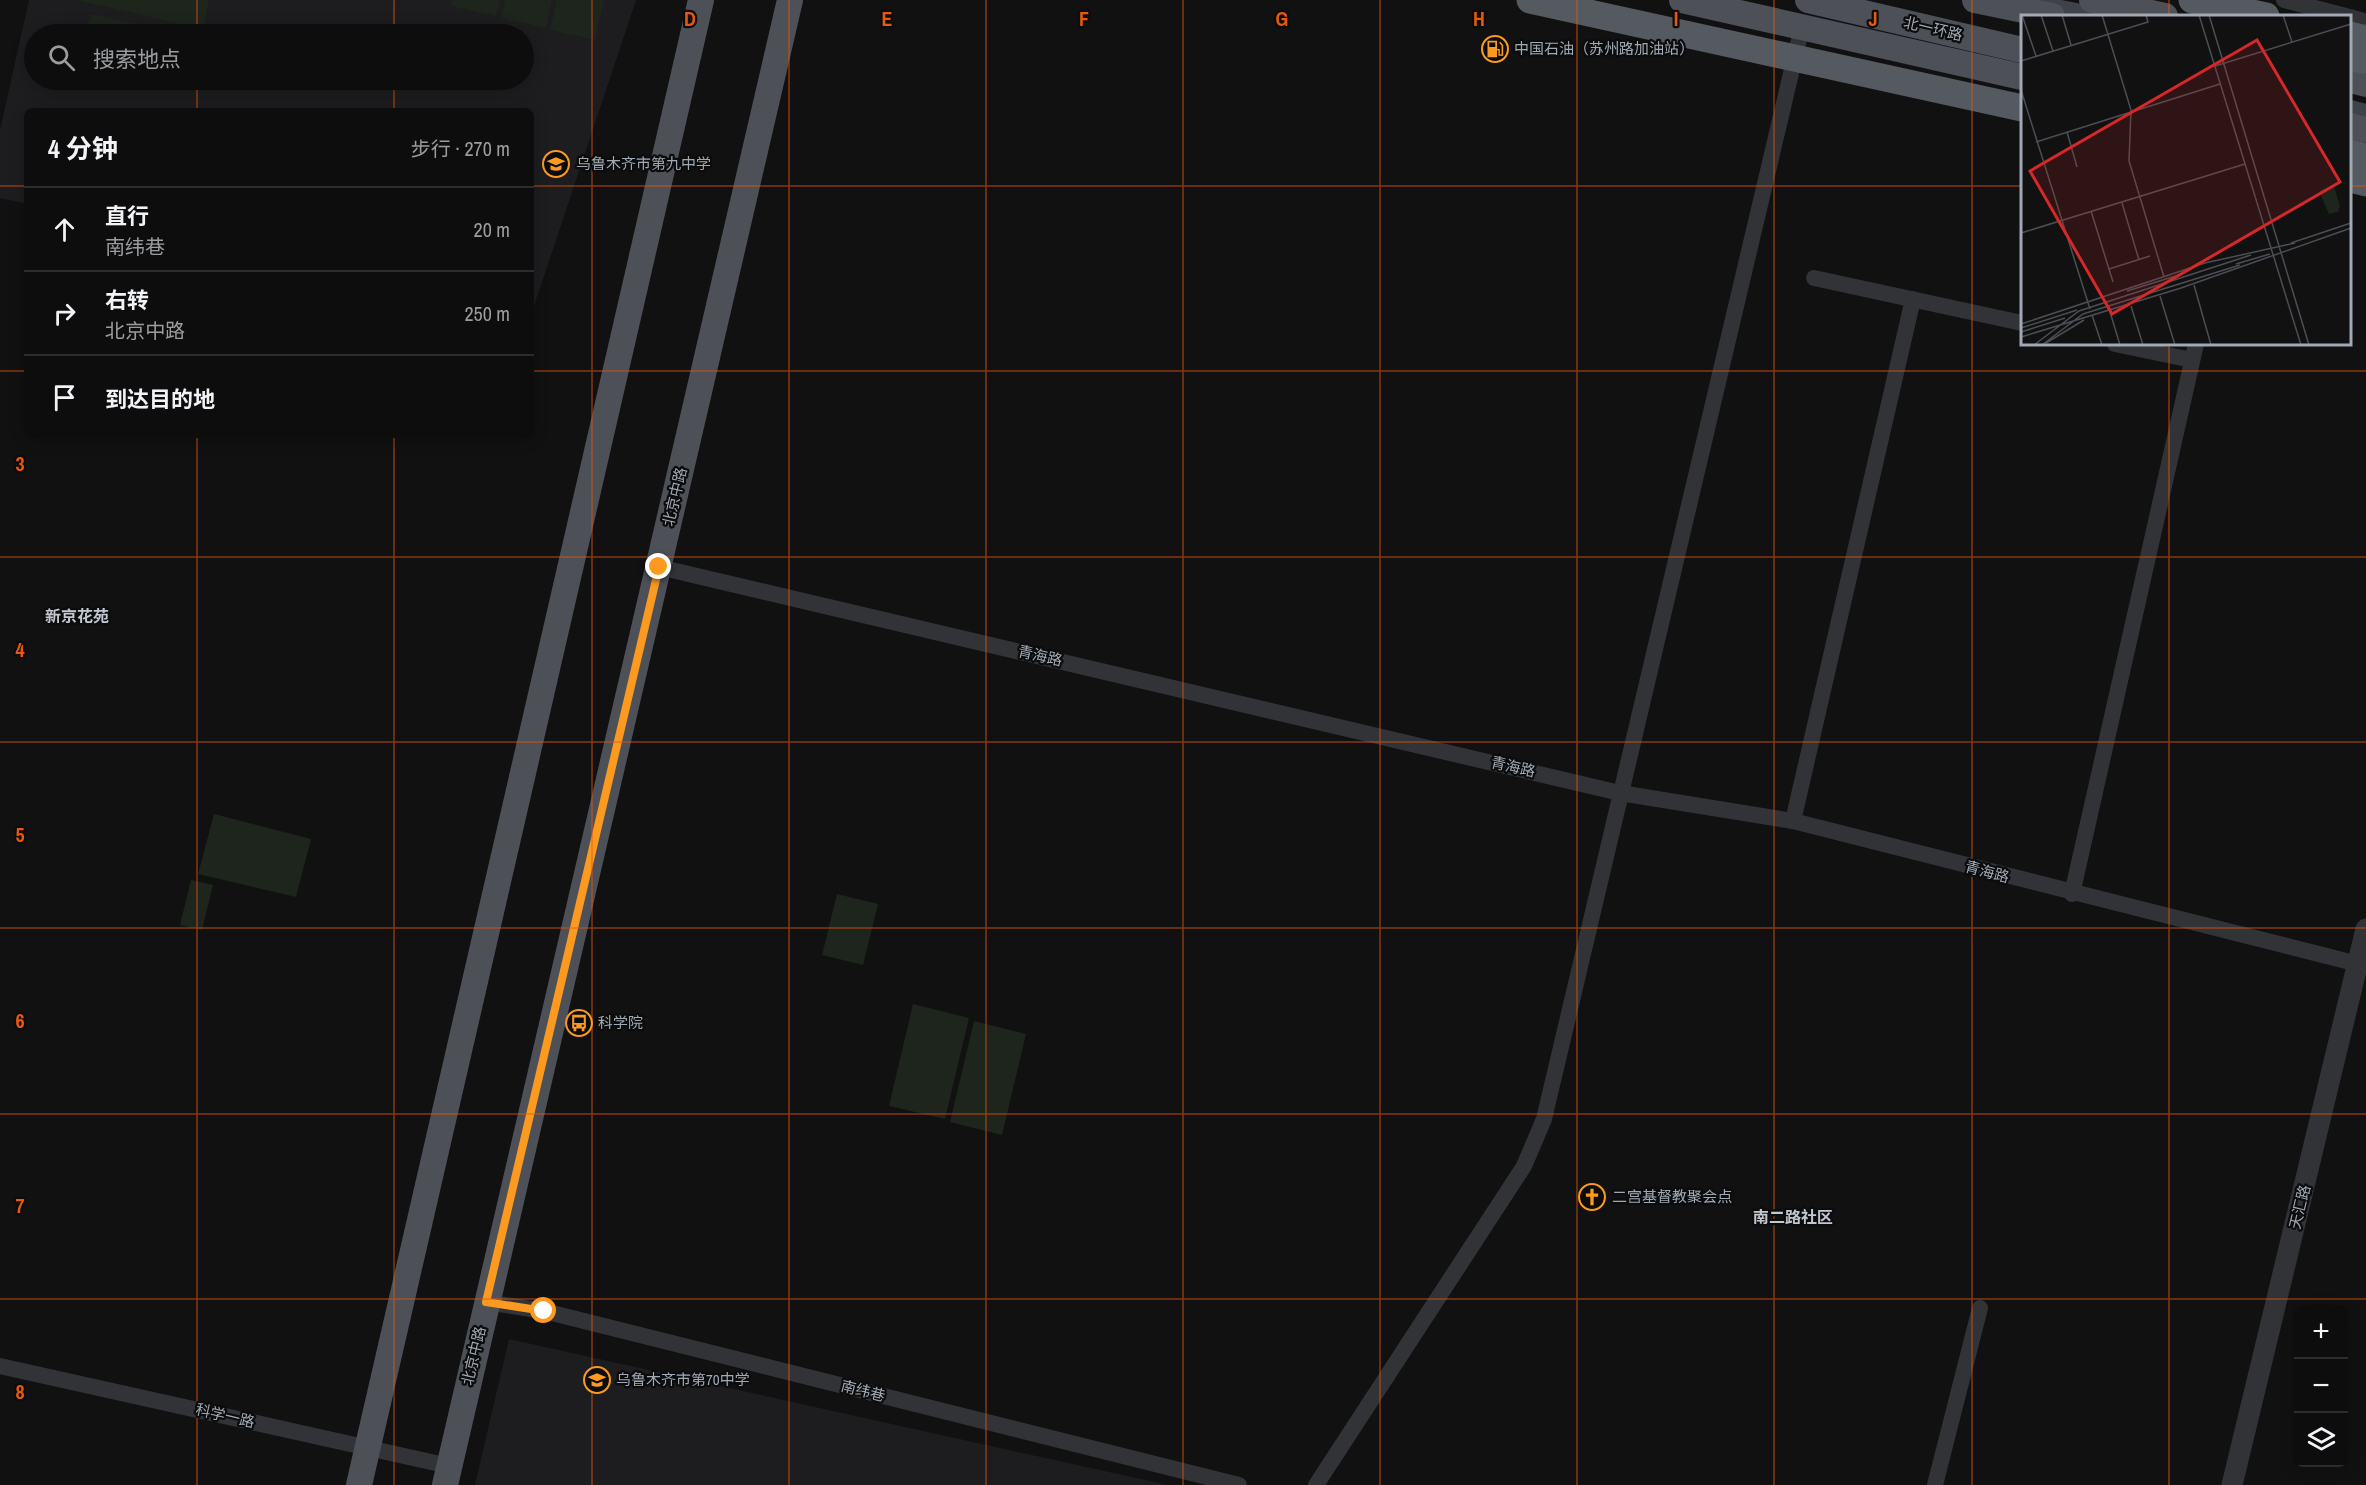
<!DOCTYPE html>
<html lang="zh">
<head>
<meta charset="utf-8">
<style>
	:root { --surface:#0d0d0e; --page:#1b1b1c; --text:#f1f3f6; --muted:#9a9c9e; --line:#2d2d2e }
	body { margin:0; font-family:"Archivo Narrow","Noto Sans SC",sans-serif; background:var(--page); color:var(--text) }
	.controls { position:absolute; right:18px; bottom:18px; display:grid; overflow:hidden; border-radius:9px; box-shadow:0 3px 15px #0003 }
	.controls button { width:54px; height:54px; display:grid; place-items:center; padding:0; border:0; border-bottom:2px solid var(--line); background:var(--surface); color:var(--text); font:30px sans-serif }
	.stop { position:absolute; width:18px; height:18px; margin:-14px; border:4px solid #fc9a1f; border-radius:50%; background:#fff }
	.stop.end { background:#fc9a1f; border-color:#fff; box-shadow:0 2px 6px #0008 }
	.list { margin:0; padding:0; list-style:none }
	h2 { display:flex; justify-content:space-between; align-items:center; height:78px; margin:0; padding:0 24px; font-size:26px }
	h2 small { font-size:20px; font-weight:400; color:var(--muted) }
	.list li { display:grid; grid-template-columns:39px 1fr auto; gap:18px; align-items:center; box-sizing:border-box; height:84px; padding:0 24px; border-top:2px solid var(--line) }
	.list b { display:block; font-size:22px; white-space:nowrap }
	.list p { margin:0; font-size:20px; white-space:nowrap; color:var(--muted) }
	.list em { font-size:20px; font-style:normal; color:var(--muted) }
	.icon { flex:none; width:33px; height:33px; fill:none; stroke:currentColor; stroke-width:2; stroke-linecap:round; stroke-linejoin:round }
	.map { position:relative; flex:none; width:2366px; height:1485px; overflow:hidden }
	.search { position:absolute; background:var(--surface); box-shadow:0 3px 15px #0003; left:24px; top:24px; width:510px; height:66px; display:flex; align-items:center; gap:15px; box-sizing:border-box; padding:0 21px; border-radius:33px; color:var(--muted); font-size:22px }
	.panel { position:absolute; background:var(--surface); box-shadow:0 3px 15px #0003; left:24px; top:108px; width:510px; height:330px; border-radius:9px }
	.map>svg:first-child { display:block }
	.built { fill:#1d1d1f; fill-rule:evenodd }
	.green { fill:#1d251d }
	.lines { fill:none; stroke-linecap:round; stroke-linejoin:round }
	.minor { stroke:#313337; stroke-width:16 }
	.tertiary { stroke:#313337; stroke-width:21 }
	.secondary { stroke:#3f4248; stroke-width:22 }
	.primary { stroke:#4d5057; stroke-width:26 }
	.trunk { stroke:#555960; stroke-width:27 }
	.trunk-bridge { stroke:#555960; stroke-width:27 }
	.route { stroke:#fc9a1f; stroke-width:8 }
	.grid { fill:none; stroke:#e8590c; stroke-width:1.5; stroke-opacity:0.55 }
	.labels { text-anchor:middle; stroke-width:4.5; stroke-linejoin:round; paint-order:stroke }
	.street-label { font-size:15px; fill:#a1a9b4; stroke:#0c0c0d }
	.poi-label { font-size:15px; fill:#a1a9b4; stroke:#0c0c0d; text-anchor:start }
	.neighbourhood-label { font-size:16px; font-weight:bold; fill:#c2c7d0; stroke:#0c0c0d }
	.inset-road { fill:none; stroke:#4b4e53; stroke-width:1.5 }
	.view { fill:#d62828; fill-opacity:0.15; stroke:#d62828; stroke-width:3 }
	.inset-edge { fill:none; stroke:#a1a9b4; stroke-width:3 }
	.grid-label { font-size:20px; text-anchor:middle; font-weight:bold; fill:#e8590c; stroke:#0c0c0d; stroke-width:4.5; stroke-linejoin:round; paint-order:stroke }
</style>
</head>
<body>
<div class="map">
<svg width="2366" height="1485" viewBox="0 0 2366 1485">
	<rect width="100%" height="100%" fill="#111112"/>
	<g class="built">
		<path d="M 29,0 L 636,0 L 531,315 L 531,111 L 27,111 L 27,204 L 0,198 L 0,130 ZM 34,34 L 524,34 L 524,80 L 34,80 Z"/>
		<polygon points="509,1339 973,1442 1168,1485 475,1485"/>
	</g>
	<g class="green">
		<polygon points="76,0 209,0 203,29"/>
		<polygon points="452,0 500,0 496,16 451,6"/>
		<polygon points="505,0 552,0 546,28 501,18"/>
		<polygon points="557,0 604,0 595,40 550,30"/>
		<polygon points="91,14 171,32 170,34 86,34"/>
		<polygon points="214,814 311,839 296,897 198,874"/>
		<polygon points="191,880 213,885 202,930 180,925"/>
		<polygon points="837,894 878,904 863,965 822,955"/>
		<polygon points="913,1004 969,1018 945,1119 889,1106"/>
		<polygon points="974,1021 1026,1034 1002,1135 950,1122"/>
	</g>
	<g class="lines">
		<g class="minor">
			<polyline points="2284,0 2346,16"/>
			<polyline points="2350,17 2366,22"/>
			<polyline points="1814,278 2022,323"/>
			<polyline points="2115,344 2192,360"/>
			<polyline points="659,567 1620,793 1793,821 2366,966"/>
			<polyline points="1793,821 1913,299"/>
			<polyline points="2072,894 2196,344"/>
			<polyline points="486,1302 544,1311 1239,1485"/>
			<polyline points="0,1366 449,1466"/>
			<polyline points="1316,1485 1524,1166 1544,1119 1802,27"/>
			<polyline points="1935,1485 1980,1308"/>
		</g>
		<polyline class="tertiary" points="2232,1485 2366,929"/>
		<g class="secondary">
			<polyline points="2035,6 2086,16"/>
			<polyline points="2350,111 2366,115"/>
		</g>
		<g class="primary">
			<polyline points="1682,0 2022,77"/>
			<polyline points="1808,0 2022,50"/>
			<polyline points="1975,0 2052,16"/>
			<polyline points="2092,0 2165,16"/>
			<polyline points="2350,80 2366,84"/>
			<polyline points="2350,126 2366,130"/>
			<polyline points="359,1485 701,0"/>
			<polyline points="445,1485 790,0"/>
		</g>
		<g class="trunk">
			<polyline points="2192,0 2266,16"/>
			<polyline points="2350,35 2366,39"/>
			<polyline points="2350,58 2366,60"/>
			<polyline points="2350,153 2366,157"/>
			<polyline points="2350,179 2366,183"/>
		</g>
		<polyline class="trunk-bridge" points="1530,0 2022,108"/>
	</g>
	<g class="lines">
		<polyline class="route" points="544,1311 486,1302 659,567"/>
	</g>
	<path class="grid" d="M 197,0 L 197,34M 394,0 L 394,34M 592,0 L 592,1485M 789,0 L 789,1485M 986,0 L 986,1485M 1183,0 L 1183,1485M 1380,0 L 1380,1485M 1577,0 L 1577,1485M 1774,0 L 1774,1485M 1972,0 L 1972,1485M 2169,0 L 2169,16M 197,80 L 197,111M 394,80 L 394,111M 0,186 L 27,186M 531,186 L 2022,186M 2350,186 L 2366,186M 2169,344 L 2169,1485M 0,371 L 27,371M 531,371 L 2366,371M 197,435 L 197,1485M 394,435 L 394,1485M 0,557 L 2366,557M 0,742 L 2366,742M 0,928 L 2366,928M 0,1114 L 2366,1114M 0,1299 L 2366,1299"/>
	<defs>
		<symbol id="fuel-ring" viewBox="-11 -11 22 22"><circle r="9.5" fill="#0c0c0d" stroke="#fc9a1f" stroke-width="1.5"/><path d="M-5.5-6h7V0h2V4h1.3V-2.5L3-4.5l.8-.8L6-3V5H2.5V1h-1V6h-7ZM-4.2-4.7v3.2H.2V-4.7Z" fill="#fc9a1f"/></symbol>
		<symbol id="school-ring" viewBox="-11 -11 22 22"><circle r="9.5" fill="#0c0c0d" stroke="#fc9a1f" stroke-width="1.5"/><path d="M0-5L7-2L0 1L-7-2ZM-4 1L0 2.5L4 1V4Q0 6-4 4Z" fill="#fc9a1f"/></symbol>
		<symbol id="bus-ring" viewBox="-11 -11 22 22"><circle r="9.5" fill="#0c0c0d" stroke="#fc9a1f" stroke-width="1.5"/><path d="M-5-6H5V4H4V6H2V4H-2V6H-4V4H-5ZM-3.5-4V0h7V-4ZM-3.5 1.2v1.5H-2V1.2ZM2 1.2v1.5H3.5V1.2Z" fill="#fc9a1f"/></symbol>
		<symbol id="church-ring" viewBox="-11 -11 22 22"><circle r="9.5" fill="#0c0c0d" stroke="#fc9a1f" stroke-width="1.5"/><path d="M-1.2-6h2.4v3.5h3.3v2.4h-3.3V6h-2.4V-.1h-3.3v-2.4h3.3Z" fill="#fc9a1f"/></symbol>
	</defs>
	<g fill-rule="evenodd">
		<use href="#fuel-ring" x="1480" y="34" width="30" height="30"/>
		<use href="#school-ring" x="541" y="149" width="30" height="30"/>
		<use href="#bus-ring" x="564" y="1008" width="30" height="30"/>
		<use href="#church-ring" x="1577" y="1182" width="30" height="30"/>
		<use href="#school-ring" x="582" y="1365" width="30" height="30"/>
	</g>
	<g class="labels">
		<g class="street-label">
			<text transform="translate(1933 29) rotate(13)" y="5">北一环路</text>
			<text transform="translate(675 497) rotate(-77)" y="5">北京中路</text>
			<text transform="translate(1040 656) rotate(13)" y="5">青海路</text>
			<text transform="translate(1513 767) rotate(13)" y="5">青海路</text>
			<text transform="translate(1987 872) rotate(15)" y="5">青海路</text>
			<text transform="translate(2300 1207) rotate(-76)" y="5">天汇路</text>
			<text transform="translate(474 1356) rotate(-77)" y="5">北京中路</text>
			<text transform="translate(863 1391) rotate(14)" y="5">南纬巷</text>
			<text transform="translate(225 1416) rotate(13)" y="5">科学一路</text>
		</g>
		<g class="poi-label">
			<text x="1514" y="54">中国石油（苏州路加油站）</text>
			<text x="576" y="169">乌鲁木齐市第九中学</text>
			<text x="598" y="1028">科学院</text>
			<text x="1612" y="1202">二宫基督教聚会点</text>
			<text x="616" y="1385">乌鲁木齐市第70中学</text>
		</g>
		<g class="neighbourhood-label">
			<text x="77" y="622">新京花苑</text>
			<text x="1793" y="1223">南二路社区</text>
		</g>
	</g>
	<g transform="translate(2021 15)">
		<rect width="330" height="330" fill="#111112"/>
		<path d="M 313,171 L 319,191 L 317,197 L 308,199 L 298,176 Z" fill="#1d251d"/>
		<path class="inset-road" d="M 1,0 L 15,41M 20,0 L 32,36M 41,0 L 50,30M 81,0 L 110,95 L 108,146 L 143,262M 178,0 L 280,330M 188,0 L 288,330M 262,0 L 271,27M 0,46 L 127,7 L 125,0M 194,51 L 330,9M 0,75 L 69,294M 46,117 L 56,152M 15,127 L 199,69M 101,188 L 118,245M 70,196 L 92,267M 0,218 L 224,149M 270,228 L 330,208M 215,249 L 249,239M 88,254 L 129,241M 173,270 L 190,330M 106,276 L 158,260M 139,281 L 154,330M 110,291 L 122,330M 89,297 L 99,330M 71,300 L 81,330M 0,309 L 184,248 L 274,228M 0,313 L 56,295M 0,317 L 44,303M 0,322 L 160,273 L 330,213M 25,328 L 63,305M 13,330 L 58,296 L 230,240M 21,330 L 62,299 L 219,250"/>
		<path class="view" d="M 236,25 L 319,167 L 91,299 L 9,156 Z"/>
		<rect width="330" height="330" class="inset-edge"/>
	</g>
	<g class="grid-label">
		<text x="690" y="26">D</text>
		<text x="887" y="26">E</text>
		<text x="1084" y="26">F</text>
		<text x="1282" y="26">G</text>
		<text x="1479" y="26">H</text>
		<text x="1676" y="26">I</text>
		<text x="1873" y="26">J</text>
		<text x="20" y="471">3</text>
		<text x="20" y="657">4</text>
		<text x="20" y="842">5</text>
		<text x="20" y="1028">6</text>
		<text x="20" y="1213">7</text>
		<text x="20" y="1399">8</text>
	</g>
</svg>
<div class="controls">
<button>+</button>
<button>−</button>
<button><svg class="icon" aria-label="layers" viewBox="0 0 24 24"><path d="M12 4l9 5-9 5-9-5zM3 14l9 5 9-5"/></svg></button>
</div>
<div class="stop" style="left:544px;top:1311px"></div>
<div class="stop end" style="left:659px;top:567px"></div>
<div class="search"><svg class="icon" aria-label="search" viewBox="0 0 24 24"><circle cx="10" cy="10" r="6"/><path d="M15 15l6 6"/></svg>搜索地点</div>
<section class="panel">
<h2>4 分钟<small>步行 · 270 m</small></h2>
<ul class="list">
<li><svg class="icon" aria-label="ahead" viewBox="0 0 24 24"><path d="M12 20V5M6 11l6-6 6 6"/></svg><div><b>直行</b><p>南纬巷</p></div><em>20 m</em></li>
<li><svg class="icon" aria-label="right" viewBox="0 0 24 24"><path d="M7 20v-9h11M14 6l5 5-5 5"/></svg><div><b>右转</b><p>北京中路</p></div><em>250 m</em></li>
<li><svg class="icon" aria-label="arrive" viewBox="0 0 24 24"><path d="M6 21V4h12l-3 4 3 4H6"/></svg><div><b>到达目的地</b></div></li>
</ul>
</section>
</div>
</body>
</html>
